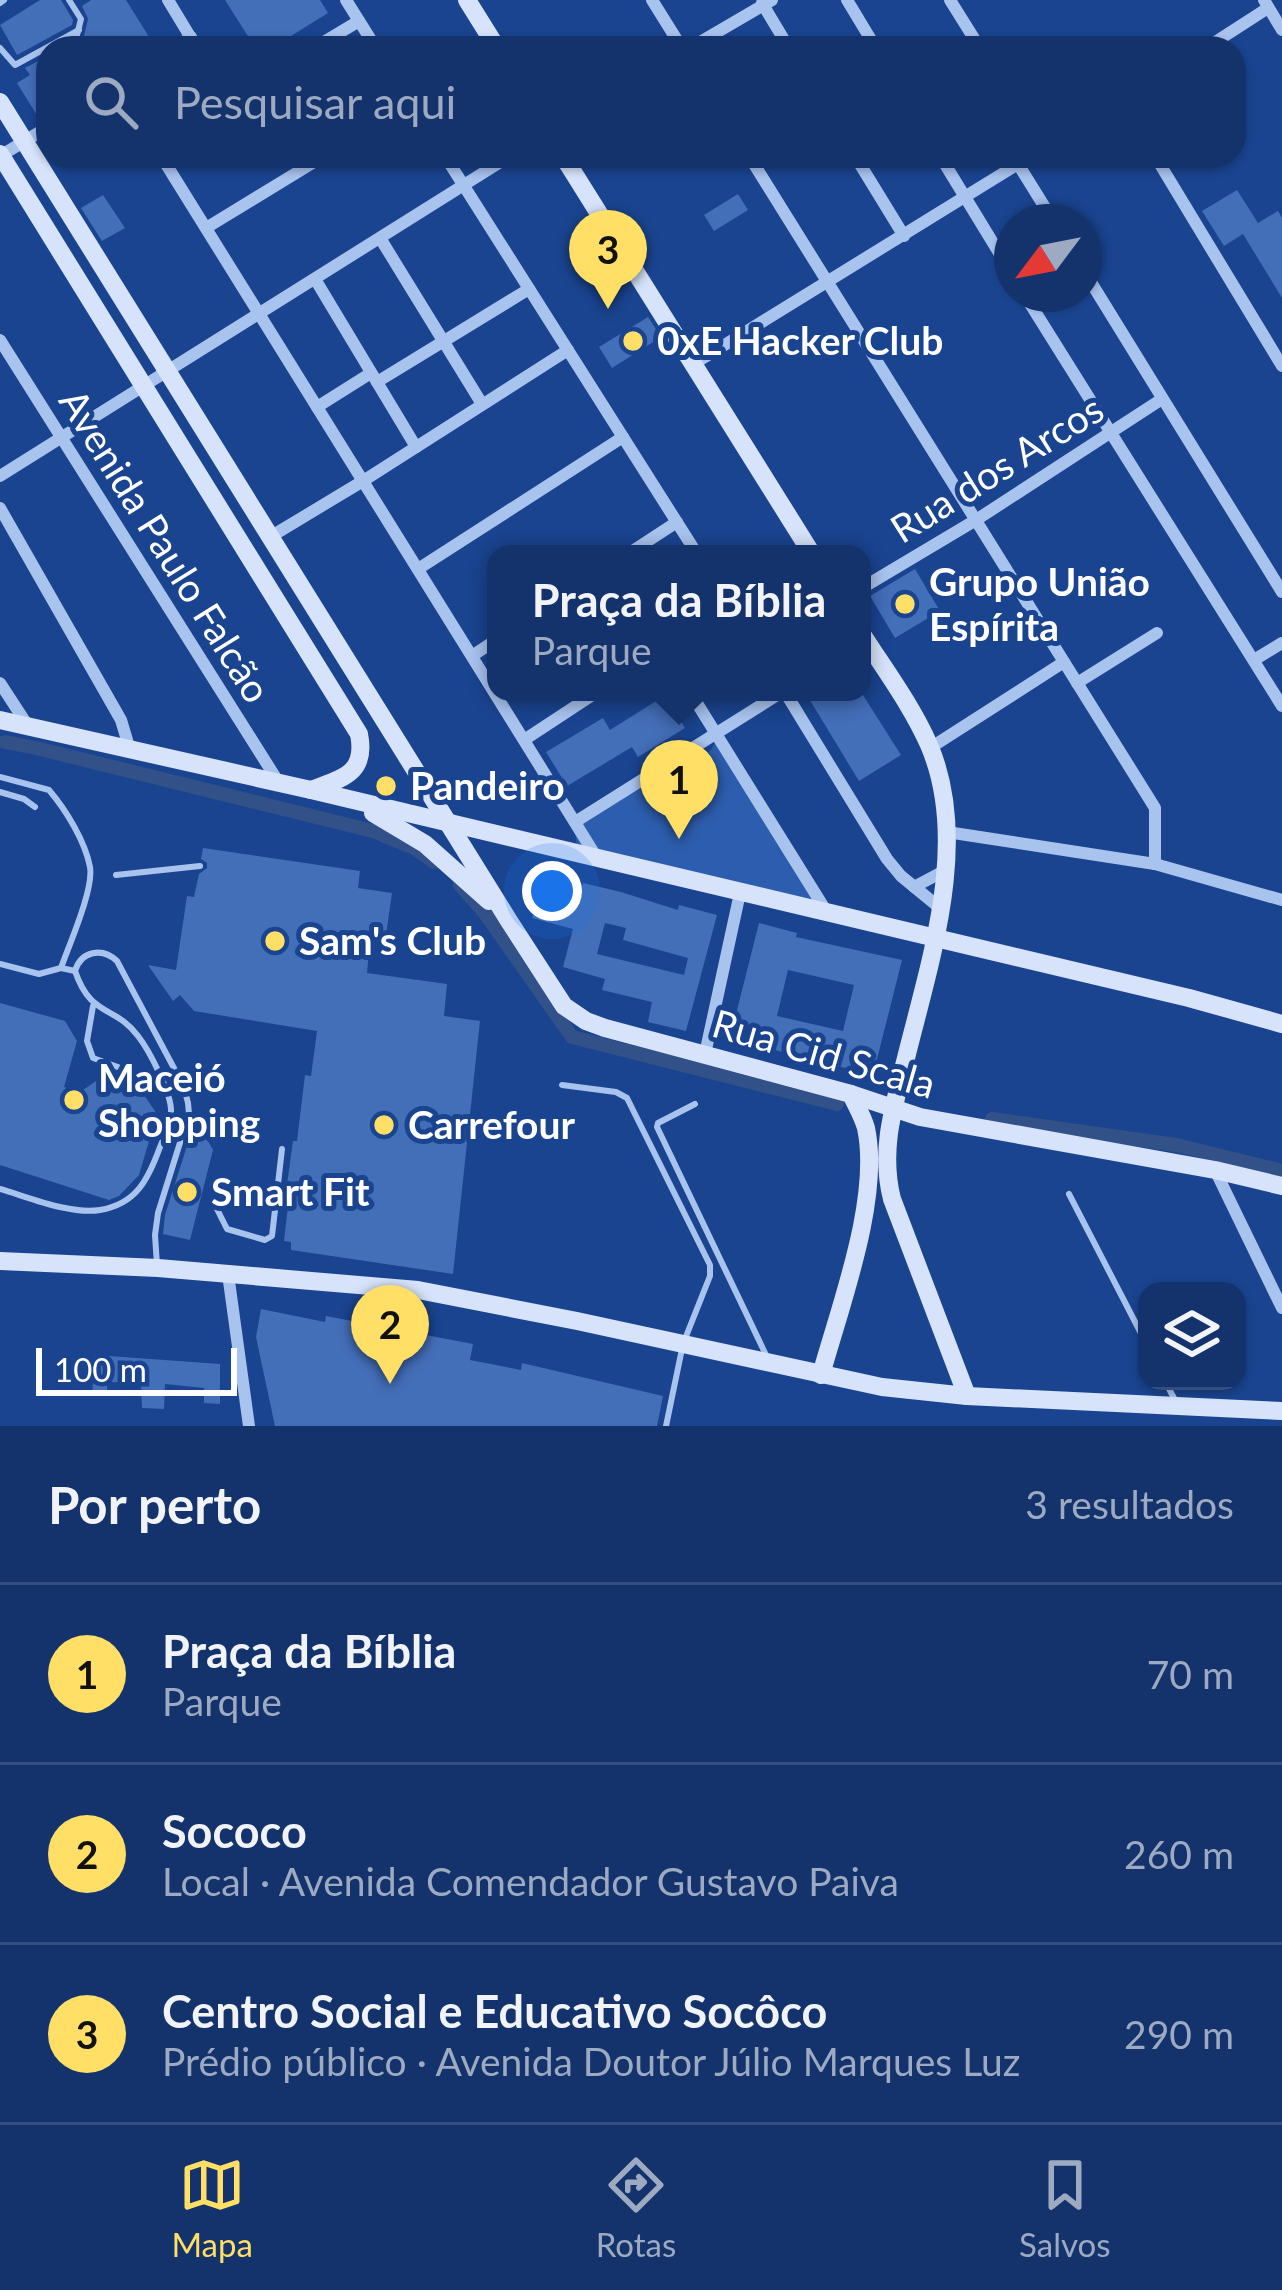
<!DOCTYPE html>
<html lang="pt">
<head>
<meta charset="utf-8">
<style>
	:root { --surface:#14336c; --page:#1d3b72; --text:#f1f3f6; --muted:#9daac2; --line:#334e7f; --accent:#ffdf66 }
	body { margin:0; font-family:Lato,sans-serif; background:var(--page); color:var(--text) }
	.controls { position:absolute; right:36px; bottom:36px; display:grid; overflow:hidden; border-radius:24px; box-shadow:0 3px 9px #0004 }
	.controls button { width:108px; height:108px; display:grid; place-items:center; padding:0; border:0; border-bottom:3px solid var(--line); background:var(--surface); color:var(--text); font:60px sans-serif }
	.compass { position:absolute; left:994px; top:204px; width:108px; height:108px; border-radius:50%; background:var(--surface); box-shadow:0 3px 9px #0004; rotate:238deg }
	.scale { position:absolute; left:36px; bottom:30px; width:201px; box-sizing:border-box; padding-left:12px; border:6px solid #fff; border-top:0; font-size:33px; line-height:42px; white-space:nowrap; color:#fff; -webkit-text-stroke:9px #1a4490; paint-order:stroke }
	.you { position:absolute; left:552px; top:891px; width:42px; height:42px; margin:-30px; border:9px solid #fff; border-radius:50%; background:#1a73e8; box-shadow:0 0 0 18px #1a73e833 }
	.badge { display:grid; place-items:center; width:78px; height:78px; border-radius:50%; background:var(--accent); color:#111; font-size:39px; font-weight:700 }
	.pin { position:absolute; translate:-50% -99px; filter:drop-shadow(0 3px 6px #0008) }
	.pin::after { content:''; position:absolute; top:63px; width:42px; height:36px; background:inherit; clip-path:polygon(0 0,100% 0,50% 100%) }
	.popup { position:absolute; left:487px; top:545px; width:384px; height:156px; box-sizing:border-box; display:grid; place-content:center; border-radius:24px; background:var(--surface); filter:drop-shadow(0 3px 9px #0005); font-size:39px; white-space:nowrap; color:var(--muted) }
	.popup b { font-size:45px; color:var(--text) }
	.popup::after { content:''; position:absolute; left:50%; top:100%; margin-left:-24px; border:24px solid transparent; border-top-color:var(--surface) }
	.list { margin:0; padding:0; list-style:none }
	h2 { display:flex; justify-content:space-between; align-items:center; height:156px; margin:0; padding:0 48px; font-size:51px }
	h2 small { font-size:39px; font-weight:400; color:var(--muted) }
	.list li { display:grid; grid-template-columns:78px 1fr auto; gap:36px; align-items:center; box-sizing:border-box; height:180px; padding:0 48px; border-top:3px solid var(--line) }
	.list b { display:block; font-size:45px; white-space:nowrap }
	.list p { margin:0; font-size:39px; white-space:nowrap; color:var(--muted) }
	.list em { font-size:39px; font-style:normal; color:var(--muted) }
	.icon { flex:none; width:66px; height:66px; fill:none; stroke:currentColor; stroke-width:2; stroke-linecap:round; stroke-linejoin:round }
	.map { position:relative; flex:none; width:1282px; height:1426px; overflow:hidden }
	.search { position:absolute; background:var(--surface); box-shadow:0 3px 9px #0004; left:36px; right:36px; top:36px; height:132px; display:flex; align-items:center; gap:30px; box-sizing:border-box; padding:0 42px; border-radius:36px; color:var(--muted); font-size:45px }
	.sheet { height:696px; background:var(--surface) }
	nav { display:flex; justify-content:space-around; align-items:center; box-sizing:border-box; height:168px; border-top:3px solid var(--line); background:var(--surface); font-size:33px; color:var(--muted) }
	nav a { display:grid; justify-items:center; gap:6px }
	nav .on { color:var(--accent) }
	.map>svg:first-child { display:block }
	.green { fill:#2d5dae }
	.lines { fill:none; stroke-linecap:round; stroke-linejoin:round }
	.canal { stroke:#325189; stroke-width:14 }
	.building { fill:#436eb8; fill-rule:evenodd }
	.lane { stroke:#a9c3ef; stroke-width:6 }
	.street { stroke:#a9c3ef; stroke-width:12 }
	.secondary { stroke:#d6e3fa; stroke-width:18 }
	.poi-dot { fill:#ffdf66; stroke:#1a4490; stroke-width:4.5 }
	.labels { text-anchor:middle; stroke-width:10; stroke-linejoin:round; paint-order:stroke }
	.poi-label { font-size:39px; font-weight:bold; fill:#fff; stroke:#1a4490; text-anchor:start }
	.street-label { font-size:39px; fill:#fff; stroke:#1a4490 }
</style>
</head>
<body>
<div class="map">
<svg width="1282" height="1426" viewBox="0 0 1282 1426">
	<rect width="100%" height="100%" fill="#1a4490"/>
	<polygon class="green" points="719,736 828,914 578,854 574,824 711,750"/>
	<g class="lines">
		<g class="canal">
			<polyline points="5,742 36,748 373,831 414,848 434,862"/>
			<polyline points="460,885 484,912 572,1037 837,1104"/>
			<polyline points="992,1119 1176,1145 1282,1171"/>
		</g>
	</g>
	<g class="building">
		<polygon points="40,0 61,0 73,20 72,25 17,55 0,25"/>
		<polygon points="91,0 126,0 156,48 92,48 84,36 88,19 82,6"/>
		<polygon points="225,0 320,0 328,13 291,36 294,40 282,48 240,48 251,41"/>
		<polygon points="48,56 48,110 38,117 17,83 30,75 25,68"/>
		<polygon points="1237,190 1258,223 1278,211 1282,218 1282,298 1243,234 1224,246 1202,211"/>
		<polygon points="738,194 748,210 714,231 704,215"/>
		<polygon points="103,195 125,228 102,241 81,208"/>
		<polygon points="648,317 661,337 612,368 599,347"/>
		<polygon points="915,569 940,611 895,638 870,596"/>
		<polygon points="805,692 861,692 901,755 859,781"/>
		<polygon points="664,696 685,728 638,757 632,747 567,786 546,752 603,718 610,730"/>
		<polygon points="203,848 360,871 358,888 392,893 385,942 370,940 367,973 447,984 444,1016 480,1021 453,1274 291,1250 291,1242 284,1241 288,1206 284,1206 293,1141 297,1141 305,1075 311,1076 317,1031 194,1011 180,995 173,1001 148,965 176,970 187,896 194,897 199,874 207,868 207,863 201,859"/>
		<path d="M 543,876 L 582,887 L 583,883 L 621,892 L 678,910 L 679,905 L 717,915 L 686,1031 L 648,1022 L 652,1002 L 602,990 L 605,979 L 563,967 L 573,929 L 532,918 ZM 605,923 L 626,928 L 623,940 L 688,958 L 684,975 L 597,954 Z"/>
		<path d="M 759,923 L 797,933 L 796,937 L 902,960 L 873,1075 L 767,1048 L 767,1051 L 729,1042 ZM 788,970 L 854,985 L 843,1031 L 777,1016 Z"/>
		<polygon points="0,1003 65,1021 77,1041 64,1087 80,1092 99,1079 144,1095 157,1114 139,1175 119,1196 109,1200 0,1165"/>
		<polygon points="193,1127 201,1129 213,1150 190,1240 163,1234 165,1215"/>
		<polygon points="261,1309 325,1322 326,1316 473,1344 470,1360 521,1370 522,1363 663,1396 657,1426 275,1426 256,1337"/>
		<polygon points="95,1355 220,1364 220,1404 204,1403 204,1388 165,1384 164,1409 142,1408 141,1383 107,1382 107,1396 92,1396"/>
	</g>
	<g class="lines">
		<g class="lane">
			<polyline points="69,0 81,19 76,39 81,48"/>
			<polyline points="0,3 4,0"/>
			<polyline points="0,48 15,65 79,30"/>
			<path d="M 0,777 L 49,790 C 66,810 85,841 90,867 C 94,889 69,945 61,968"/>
			<polyline points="0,792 24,799 35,807"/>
			<polyline points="116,875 200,866"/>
			<polyline points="0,964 39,974 61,968 75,971"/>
			<path d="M 75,971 C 81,951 102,947 117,961 L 184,1087 L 188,1103 L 189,1114 L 158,1213 L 155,1235 L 157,1265"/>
			<polyline points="93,1006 87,1041 93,1058 159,1082"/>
			<polyline points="562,1085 616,1092 627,1098 710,1265 710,1276 683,1344 666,1426"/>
			<polyline points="695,1104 658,1123 657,1127 766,1355"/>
			<path d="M 0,1189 C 28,1197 71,1215 100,1210 C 136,1204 148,1180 160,1147 C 164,1137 171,1123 171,1112 C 172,1094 149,1050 138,1036 C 115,1005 91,1018 75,971"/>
			<polyline points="1069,1194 1147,1345"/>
			<polyline points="214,1203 227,1229 265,1240 272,1236 282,1149"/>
			<polyline points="1165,1381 1177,1404"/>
		</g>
		<g class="street">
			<polyline points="168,0 197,48"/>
			<polyline points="346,0 376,48"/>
			<polyline points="652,0 682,48"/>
			<polyline points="847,0 876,48"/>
			<polyline points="950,0 980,48"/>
			<polyline points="1264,0 1282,30"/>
			<polyline points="762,3 789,48"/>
			<polyline points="173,48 191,37"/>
			<polyline points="314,48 359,21"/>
			<polyline points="690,48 772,0"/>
			<polyline points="1206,48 1268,8"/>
			<polyline points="0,156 48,127"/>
			<polyline points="161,156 597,858"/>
			<polyline points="445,156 697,554"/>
			<polyline points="749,156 1155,808 1155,864"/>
			<polyline points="855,156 904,236"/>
			<polyline points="940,156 1012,274"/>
			<polyline points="1155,156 1282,366"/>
			<polyline points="1018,164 1054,222"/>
			<polyline points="206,228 324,156"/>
			<polyline points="380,238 482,404"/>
			<polyline points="1084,271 1282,592"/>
			<polyline points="315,279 416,447"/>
			<polyline points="1024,294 1282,706"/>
			<polyline points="0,340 279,783"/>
			<polyline points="692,365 1031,156"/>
			<polyline points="377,382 529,289"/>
			<polyline points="317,407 371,373"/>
			<polyline points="0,476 510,156"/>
			<polyline points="0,508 121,720 130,750"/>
			<polyline points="270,537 363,481 568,350"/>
			<polyline points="628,554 677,522"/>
			<polyline points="418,569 623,437"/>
			<polyline points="862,588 976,520 1162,399"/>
			<polyline points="472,656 496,640"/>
			<polyline points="1254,660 1282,643"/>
			<polyline points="0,683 28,726"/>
			<polyline points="1077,683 1157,633"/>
			<polyline points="690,692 828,914"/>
			<polyline points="785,692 887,859 901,876 940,908"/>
			<polyline points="524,740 597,692"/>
			<polyline points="930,748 1064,662"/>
			<polyline points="575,822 782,692"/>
			<polyline points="947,832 1155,864 1282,900"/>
			<polyline points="914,887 944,871"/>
			<polyline points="705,1054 740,893"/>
			<polyline points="1215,1170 1282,1308"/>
			<polyline points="228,1274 249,1426"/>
		</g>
		<g class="secondary">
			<polyline points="467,0 497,48"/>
			<polyline points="0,102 509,921 564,1006 586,1021 605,1028 851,1094 920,1117 1215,1170 1282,1186"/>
			<path d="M 0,154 L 359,734 C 367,774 342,778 311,790"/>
			<polyline points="563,156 812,554"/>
			<path d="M 862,634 C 885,670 912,706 929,745 C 970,840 931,958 907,1054 C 895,1103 879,1148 892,1199 L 967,1396"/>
			<polyline points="0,720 311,790 1189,998 1282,1024"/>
			<polyline points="373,813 425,844 489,901"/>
			<polyline points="0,1261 158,1268 418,1290 577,1321 882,1387 967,1396 1282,1411"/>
			<path d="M 821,1375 C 840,1306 881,1199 866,1128 C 863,1117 856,1105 851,1094"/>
		</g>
	</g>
	<g class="poi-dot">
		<circle cx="633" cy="341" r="12"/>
		<circle cx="905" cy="604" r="12"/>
		<circle cx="386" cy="786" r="12"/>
		<circle cx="275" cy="941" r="12"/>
		<circle cx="74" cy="1100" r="12"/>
		<circle cx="384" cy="1125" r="12"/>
		<circle cx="187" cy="1192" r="12"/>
	</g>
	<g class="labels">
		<g class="poi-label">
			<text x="657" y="355">0xE Hacker Club</text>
			<text x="929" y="596">Grupo União<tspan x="929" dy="45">Espírita</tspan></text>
			<text x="410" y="800">Pandeiro</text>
			<text x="299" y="955">Sam's Club</text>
			<text x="98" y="1092">Maceió<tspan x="98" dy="45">Shopping</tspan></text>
			<text x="408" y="1139">Carrefour</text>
			<text x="211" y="1206">Smart Fit</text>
		</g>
		<g class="street-label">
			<text transform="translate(997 469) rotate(-32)" y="14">Rua dos Arcos</text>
			<text transform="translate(165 546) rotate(58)" y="14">Avenida Paulo Falcão</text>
			<text transform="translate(824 1054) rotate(16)" y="14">Rua Cid Scala</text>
		</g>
	</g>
</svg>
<div class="controls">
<button><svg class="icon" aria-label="layers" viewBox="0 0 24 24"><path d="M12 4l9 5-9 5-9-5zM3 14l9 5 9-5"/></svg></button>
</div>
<svg class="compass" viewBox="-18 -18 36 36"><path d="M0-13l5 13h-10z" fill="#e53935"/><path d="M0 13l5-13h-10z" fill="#9daac2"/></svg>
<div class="scale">100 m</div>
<div class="you"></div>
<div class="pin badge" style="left:679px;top:839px">1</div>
<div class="popup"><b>Praça da Bíblia</b>Parque</div>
<div class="pin badge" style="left:390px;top:1384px">2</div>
<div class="pin badge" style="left:608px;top:309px">3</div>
<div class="search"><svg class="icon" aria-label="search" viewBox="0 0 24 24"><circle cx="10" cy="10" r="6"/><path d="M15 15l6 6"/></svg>Pesquisar aqui</div>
</div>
<section class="sheet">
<h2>Por perto<small>3 resultados</small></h2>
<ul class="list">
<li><span class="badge">1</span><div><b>Praça da Bíblia</b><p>Parque</p></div><em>70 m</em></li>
<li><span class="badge">2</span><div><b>Sococo</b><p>Local · Avenida Comendador Gustavo Paiva</p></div><em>260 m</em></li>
<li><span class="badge">3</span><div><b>Centro Social e Educativo Socôco</b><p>Prédio público · Avenida Doutor Júlio Marques Luz</p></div><em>290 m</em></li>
</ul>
</section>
<nav>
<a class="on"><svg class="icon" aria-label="map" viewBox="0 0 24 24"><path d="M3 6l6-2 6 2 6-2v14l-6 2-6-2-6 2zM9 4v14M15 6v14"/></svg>Mapa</a>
<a><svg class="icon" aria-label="directions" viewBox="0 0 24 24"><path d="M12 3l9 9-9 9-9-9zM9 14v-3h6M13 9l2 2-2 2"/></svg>Rotas</a>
<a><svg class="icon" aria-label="saved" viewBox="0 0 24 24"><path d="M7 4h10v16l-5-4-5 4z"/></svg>Salvos</a>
</nav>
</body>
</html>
